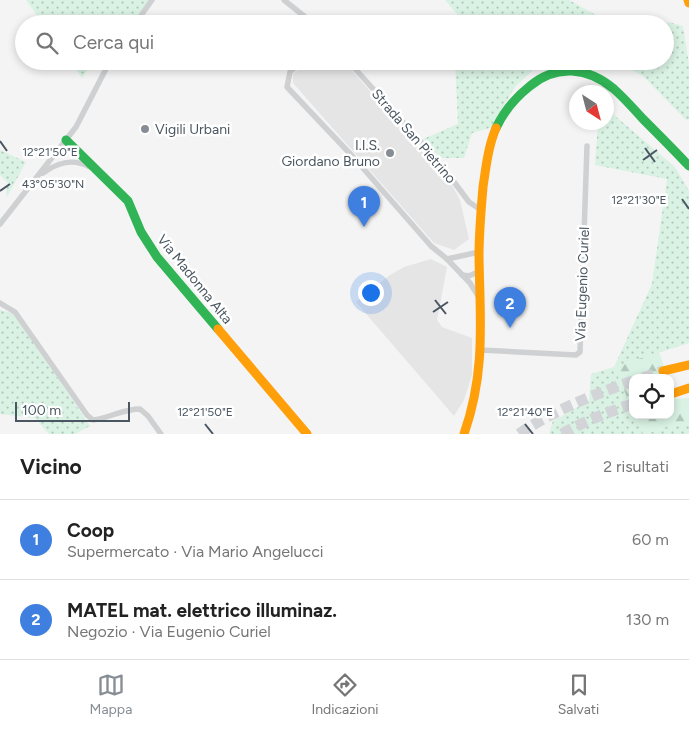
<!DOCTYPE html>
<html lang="it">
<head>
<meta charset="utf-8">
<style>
	:root { --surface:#fff; --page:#f2f2f2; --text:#222; --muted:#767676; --line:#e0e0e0; --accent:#868d94 }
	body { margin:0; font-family:Figtree,sans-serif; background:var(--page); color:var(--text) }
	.controls { position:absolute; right:15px; bottom:15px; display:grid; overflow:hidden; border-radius:10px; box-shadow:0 2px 8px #0003 }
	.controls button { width:45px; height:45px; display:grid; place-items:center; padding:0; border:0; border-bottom:1px solid var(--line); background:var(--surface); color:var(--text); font:25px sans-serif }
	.compass { position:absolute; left:569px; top:85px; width:45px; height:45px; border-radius:50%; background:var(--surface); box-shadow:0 2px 8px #0003; rotate:144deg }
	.scale { position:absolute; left:15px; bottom:12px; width:115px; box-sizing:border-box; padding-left:5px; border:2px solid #4a5661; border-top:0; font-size:14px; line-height:18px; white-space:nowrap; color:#4a5661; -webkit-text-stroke:4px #fff; paint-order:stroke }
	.you { position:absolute; left:370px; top:292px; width:18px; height:18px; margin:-12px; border:4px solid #fff; border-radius:50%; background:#1a73e8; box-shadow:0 0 0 8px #1a73e833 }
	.badge { display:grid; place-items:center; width:32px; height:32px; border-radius:50%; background:var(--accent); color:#fff; font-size:16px; font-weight:700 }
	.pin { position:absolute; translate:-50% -41px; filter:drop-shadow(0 1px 2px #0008) }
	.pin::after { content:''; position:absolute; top:26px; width:18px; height:15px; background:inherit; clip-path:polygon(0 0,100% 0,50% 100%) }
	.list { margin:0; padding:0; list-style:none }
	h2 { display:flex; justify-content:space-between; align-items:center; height:65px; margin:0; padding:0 20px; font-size:21px }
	h2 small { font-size:16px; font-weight:400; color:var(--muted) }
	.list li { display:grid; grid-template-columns:32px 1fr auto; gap:15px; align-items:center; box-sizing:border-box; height:80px; padding:0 20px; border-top:1px solid var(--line) }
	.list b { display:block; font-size:19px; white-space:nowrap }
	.list p { margin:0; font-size:16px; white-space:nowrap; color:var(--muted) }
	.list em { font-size:16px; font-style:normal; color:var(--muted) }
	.icon { flex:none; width:28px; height:28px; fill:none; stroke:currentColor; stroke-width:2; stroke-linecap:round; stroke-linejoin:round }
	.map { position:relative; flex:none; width:689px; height:434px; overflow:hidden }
	.search { position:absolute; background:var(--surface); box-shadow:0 2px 8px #0003; left:15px; right:15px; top:15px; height:55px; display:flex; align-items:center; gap:12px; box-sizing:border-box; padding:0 18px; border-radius:28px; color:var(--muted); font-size:19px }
	.sheet { height:225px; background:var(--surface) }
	nav { display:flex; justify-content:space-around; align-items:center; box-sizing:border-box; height:70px; border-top:1px solid var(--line); background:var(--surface); font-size:14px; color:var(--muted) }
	nav a { display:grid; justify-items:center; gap:2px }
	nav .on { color:var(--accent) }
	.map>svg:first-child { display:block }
	.education { fill:#e6e5e6 }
	.grass { fill:url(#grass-dots) }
	.forest { fill:url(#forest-firs) }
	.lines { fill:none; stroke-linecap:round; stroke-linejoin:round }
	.highway-tunnel { stroke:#d2d4d7; stroke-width:11; stroke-dasharray:11 5.5; stroke-linecap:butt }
	.street { stroke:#ced0d2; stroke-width:5.5 }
	.fast { stroke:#30b455; stroke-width:9 }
	.slow { stroke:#ff9f0a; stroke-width:9 }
	.ticks { fill:none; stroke:#4a5661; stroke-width:2 }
	.poi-dot { fill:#868d94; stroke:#fff; stroke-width:2 }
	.labels { text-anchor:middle; stroke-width:5; stroke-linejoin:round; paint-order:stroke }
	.poi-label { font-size:14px; fill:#4a5661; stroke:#fff; text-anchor:start }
	.street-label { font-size:14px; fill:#4a5661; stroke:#fff }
	.ticks-label { font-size:12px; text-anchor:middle; fill:#4a5661; stroke:#fff; stroke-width:5; stroke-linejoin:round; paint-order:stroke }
</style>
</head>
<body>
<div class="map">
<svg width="689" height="434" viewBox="0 0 689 434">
	<defs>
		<pattern id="grass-dots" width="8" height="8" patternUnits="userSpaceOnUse" patternTransform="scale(1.25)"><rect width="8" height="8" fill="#d9f2e3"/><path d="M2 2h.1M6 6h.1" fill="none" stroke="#b2c7bb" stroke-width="1.8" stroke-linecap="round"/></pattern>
		<pattern id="forest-firs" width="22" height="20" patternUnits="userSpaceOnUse" patternTransform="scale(1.25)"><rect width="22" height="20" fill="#d9f2e3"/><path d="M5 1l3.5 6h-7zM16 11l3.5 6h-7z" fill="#b2c7bb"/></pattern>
	</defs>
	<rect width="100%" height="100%" fill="#f4f4f4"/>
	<g class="education">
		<polygon points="308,61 344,61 355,74 453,187 460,200 469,239 454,250 434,243 293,83 293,74"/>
		<polygon points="431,259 447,267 437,320 442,327 472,338 472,375 464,400 454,416 356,302 390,275 404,267"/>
	</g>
	<g class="grass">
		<polygon points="26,0 152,0 135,24 43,24"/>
		<polygon points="445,0 569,0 612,24 461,24 462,20"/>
		<polygon points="669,22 683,26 689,65 689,119 686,120 643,76 628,68 621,61 665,61 665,24"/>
		<polygon points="70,61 109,61 100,70 91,65 82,78"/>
		<polygon points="455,61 543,61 515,87 490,128 472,133 464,158 440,158 423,139 458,124"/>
		<polygon points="607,109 675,167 689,191 689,343 614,367 633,411 633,415 635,415 643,434 689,423 689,434 549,434 553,421 589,401 591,374 614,367 652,284 667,179 595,165 598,123 606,122"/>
		<polygon points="0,150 26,162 7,197 6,192 8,183 0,175"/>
		<polygon points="0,310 12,313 19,320 90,426 75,434 49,434 35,418 0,414"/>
	</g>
	<g class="forest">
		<polygon points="659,352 668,378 633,378 633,411 614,367"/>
		<polygon points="670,384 676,399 689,398 689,423 643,434 635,415 670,415"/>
	</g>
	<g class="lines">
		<g class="highway-tunnel">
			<polyline points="643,378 663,371"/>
			<path d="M 519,434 C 554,410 593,395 633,381"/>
			<path d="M 562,434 C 585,421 608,412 633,404"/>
		</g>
		<g class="street">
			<polyline points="284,0 314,24"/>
			<polyline points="135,24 152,0"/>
			<polyline points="302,61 290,72 287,87 355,159 431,246 447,259"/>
			<polyline points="348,61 439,162 469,202 481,210"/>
			<path d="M 43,173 C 58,162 73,158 90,167"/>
			<polyline points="0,224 76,127 110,61"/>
			<polyline points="479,252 447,259 470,283 480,299"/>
			<polyline points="462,275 469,276 480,271"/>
			<path d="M 0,303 L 15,312 L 87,415 L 93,420 C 109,418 123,409 140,409 L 148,416 L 161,434"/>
			<polyline points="481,350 576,355 580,352 587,146"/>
		</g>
		<g class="fast">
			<path d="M 496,128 C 504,111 516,97 530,86 C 556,64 588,67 614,89 C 624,98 634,109 643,119 C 659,135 674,150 689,166"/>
			<polyline points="66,140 128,201 141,232 157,257 218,329"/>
		</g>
		<g class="slow">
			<polyline points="688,0 689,3"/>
			<polyline points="218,329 307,434"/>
			<polyline points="663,371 689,365"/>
			<polyline points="674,393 689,388"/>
			<path d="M 464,434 C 486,371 480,320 479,256 C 479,233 481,210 483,187 C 486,167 488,147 496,128"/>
		</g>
	</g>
	<path class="ticks" d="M 0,141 L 7,151M 645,148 L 655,162M 643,160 L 657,150M 0,191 L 10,184M 682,199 L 689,209M 435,300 L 446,314M 433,312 L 448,302M 205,424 L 213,434M 525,424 L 533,434"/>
	<g class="poi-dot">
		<circle cx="145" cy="129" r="5"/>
		<circle cx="390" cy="153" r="5"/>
	</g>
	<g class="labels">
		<g class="poi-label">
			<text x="155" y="134">Vigili Urbani</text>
			<text x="380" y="150" text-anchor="end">I.I.S.<tspan x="380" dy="16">Giordano Bruno</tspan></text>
		</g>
		<g class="street-label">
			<text transform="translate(414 136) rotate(49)" y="5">Strada San Pietrino</text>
			<text transform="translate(195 279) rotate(51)" y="5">Via Madonna Alta</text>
			<text transform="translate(582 284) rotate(-88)" y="5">Via Eugenio Curiel</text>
		</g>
	</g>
	<g class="ticks-label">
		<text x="50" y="156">12°21'50"E</text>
		<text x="53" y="188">43°05'30"N</text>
		<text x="639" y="204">12°21'30"E</text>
		<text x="205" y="416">12°21'50"E</text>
		<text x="525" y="416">12°21'40"E</text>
	</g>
</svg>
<div class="controls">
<button><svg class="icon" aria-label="locate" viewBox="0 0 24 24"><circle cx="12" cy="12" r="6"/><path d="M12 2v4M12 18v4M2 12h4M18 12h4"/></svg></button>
</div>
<svg class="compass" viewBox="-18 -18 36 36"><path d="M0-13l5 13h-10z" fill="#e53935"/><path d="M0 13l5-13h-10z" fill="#767676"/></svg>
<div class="scale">100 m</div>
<div class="you"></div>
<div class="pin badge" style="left:364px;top:227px;background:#3f7fe0">1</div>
<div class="pin badge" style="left:510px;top:328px;background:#3f7fe0">2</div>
<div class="search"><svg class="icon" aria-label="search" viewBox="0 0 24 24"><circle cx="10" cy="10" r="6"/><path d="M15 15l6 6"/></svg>Cerca qui</div>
</div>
<section class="sheet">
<h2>Vicino<small>2 risultati</small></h2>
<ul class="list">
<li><span class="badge" style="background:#3f7fe0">1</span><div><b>Coop</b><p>Supermercato · Via Mario Angelucci</p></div><em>60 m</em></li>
<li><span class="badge" style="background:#3f7fe0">2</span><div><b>MATEL mat. elettrico illuminaz.</b><p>Negozio · Via Eugenio Curiel</p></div><em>130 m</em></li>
</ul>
</section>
<nav>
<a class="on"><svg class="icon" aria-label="map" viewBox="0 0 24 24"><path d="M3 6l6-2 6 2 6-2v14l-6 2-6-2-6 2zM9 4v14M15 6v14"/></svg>Mappa</a>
<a><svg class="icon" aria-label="directions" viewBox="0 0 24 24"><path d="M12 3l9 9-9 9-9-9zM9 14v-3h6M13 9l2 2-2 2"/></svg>Indicazioni</a>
<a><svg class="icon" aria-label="saved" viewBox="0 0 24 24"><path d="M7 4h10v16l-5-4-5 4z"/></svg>Salvati</a>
</nav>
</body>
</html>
